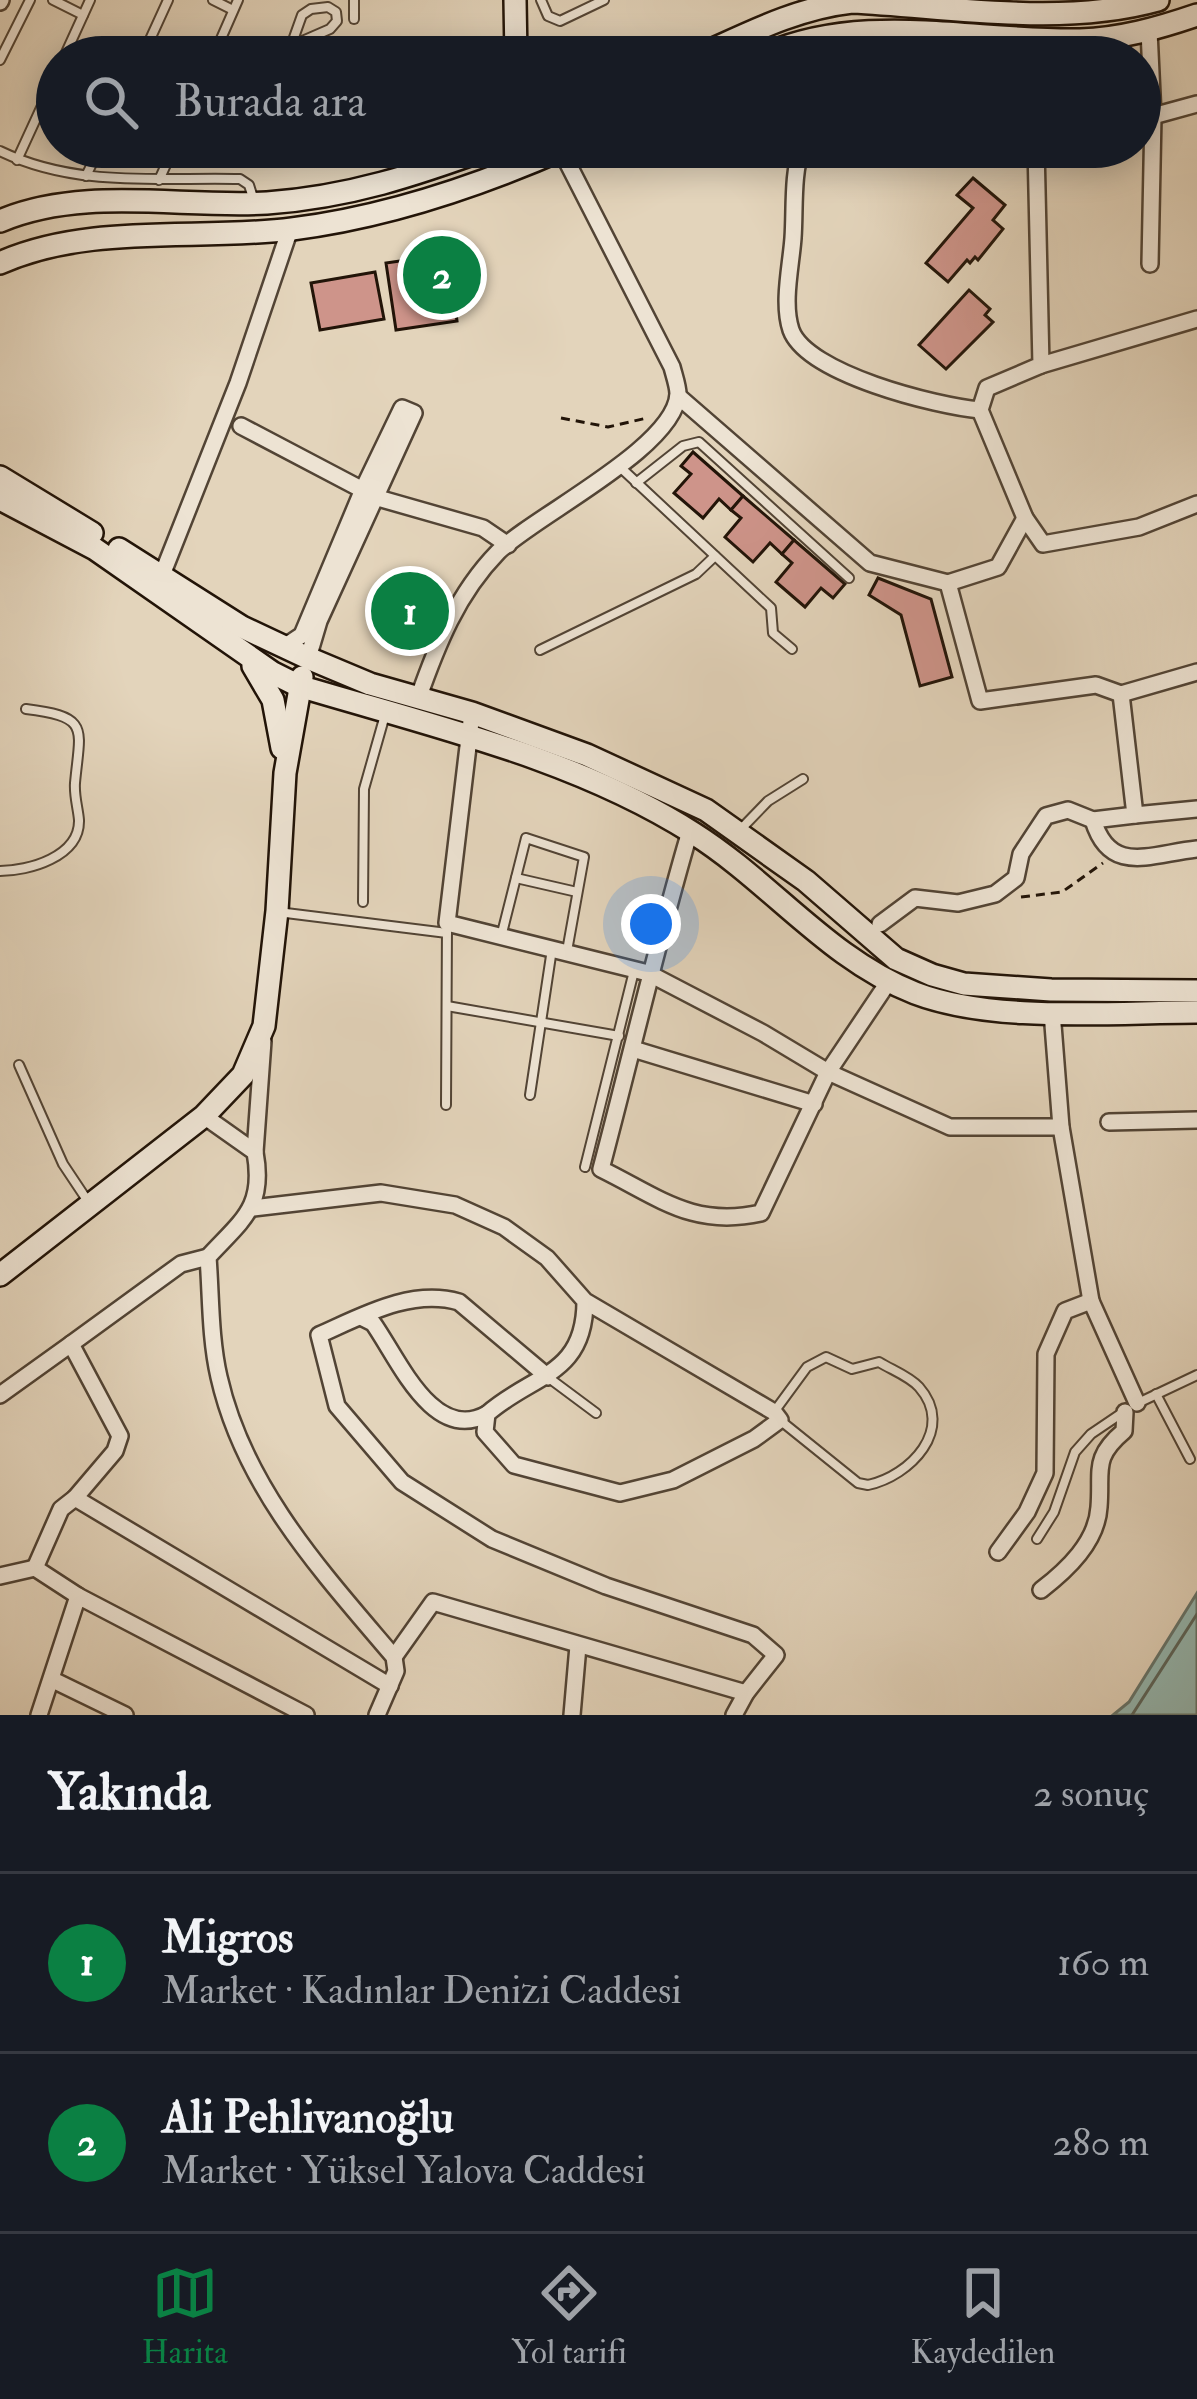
<!DOCTYPE html>
<html lang="tr">
<head>
<meta charset="utf-8">
<style>
	:root { --surface:#171b24; --page:#20242c; --text:#f1f3f6; --muted:#9ea1a6; --line:#363941; --accent:#0b8043 }
	body { margin:0; font-family:"IM FELL Double Pica",serif; background:var(--page); color:var(--text) }
	.you { position:absolute; left:651px; top:924px; width:42px; height:42px; margin:-30px; border:9px solid #fff; border-radius:50%; background:#1a73e8; box-shadow:0 0 0 18px #1a73e833 }
	.badge { display:grid; place-items:center; width:78px; height:78px; border-radius:50%; background:var(--accent); color:#fff; font-size:39px; font-weight:700 }
	.pin { position:absolute; translate:-50% -50%; border:6px solid #fff; box-shadow:0 3px 12px #0006 }
	.list { margin:0; padding:0; list-style:none }
	h2 { display:flex; justify-content:space-between; align-items:center; height:156px; margin:0; padding:0 48px; font-size:51px }
	h2 small { font-size:39px; font-weight:400; color:var(--muted) }
	.list li { display:grid; grid-template-columns:78px 1fr auto; gap:36px; align-items:center; box-sizing:border-box; height:180px; padding:0 48px; border-top:3px solid var(--line) }
	.list b { display:block; font-size:45px; white-space:nowrap }
	.list p { margin:0; font-size:39px; white-space:nowrap; color:var(--muted) }
	.list em { font-size:39px; font-style:normal; color:var(--muted) }
	.icon { flex:none; width:66px; height:66px; fill:none; stroke:currentColor; stroke-width:2; stroke-linecap:round; stroke-linejoin:round }
	.map { position:relative; flex:none; width:1197px; height:1715px; overflow:hidden }
	.search { position:absolute; background:var(--surface); box-shadow:0 6px 30px #0003; left:36px; right:36px; top:36px; height:132px; display:flex; align-items:center; gap:30px; box-sizing:border-box; padding:0 42px; border-radius:66px; color:var(--muted); font-size:45px }
	.sheet { height:516px; background:var(--surface) }
	nav { display:flex; justify-content:space-around; align-items:center; box-sizing:border-box; height:168px; border-top:3px solid var(--line); background:var(--surface); font-size:33px; color:var(--muted) }
	nav a { display:grid; justify-items:center; gap:6px }
	nav .on { color:var(--accent) }
	.map>svg:first-child { display:block }
	.water { fill:#95b8b1; stroke:#67766d; stroke-width:3 }
	.lines { fill:none; stroke-linecap:round; stroke-linejoin:round }
	.shore { stroke:#5c665c; stroke-width:3 }
	.building { fill:#ce948a; stroke:#221408; stroke-width:3 }
	.service-casing { stroke:#524435; stroke-width:12 }
	.minor-casing { stroke:#524435; stroke-width:20 }
	.secondary-casing { stroke:#221408; stroke-width:26 }
	.path { stroke:#221408; stroke-width:3; stroke-dasharray:9 6; stroke-linecap:butt }
	.service { stroke:#ede3d3; stroke-width:8 }
	.minor { stroke:#ede3d3; stroke-width:15 }
	.secondary { stroke:#ede3d3; stroke-width:21 }
</style>
</head>
<body>
<div class="map">
<svg width="1197" height="1715" viewBox="0 0 1197 1715">
	<rect width="100%" height="100%" fill="#e3d4bb"/>
	<filter id="stains"><feTurbulence type="fractalNoise" baseFrequency=".00167" numOctaves="4"/><feColorMatrix values="0 0 0 0 .2 0 0 0 0 .09 0 0 0 0 .02 0 0 0 .5 -.17"/></filter>
	<radialGradient id="worn" r=".72"><stop offset=".6" stop-color="#630" stop-opacity="0"/><stop offset="1" stop-color="#630" stop-opacity=".3"/></radialGradient>
	<polygon class="water" points="1197,1593 1197,1715 1113,1715 1129,1702"/>
	<g class="lines">
		<polyline class="shore" points="1132,1715 1197,1614"/>
	</g>
	<g class="building">
		<polygon points="935,147 963,148 959,165 937,161"/>
		<polygon points="973,178 1005,205 993,220 1003,229 978,260 975,257 970,263 967,260 948,282 926,263 973,208 957,195"/>
		<polygon points="448,254 457,321 396,330 386,263"/>
		<polygon points="375,272 384,319 320,330 311,283"/>
		<polygon points="969,290 990,309 985,315 993,322 946,369 919,345"/>
		<polygon points="693,452 743,496 731,510 719,499 703,518 674,493 691,474 681,466"/>
		<polygon points="743,496 794,540 782,554 770,543 753,562 725,537 741,518 731,510"/>
		<polygon points="794,540 845,584 833,598 821,588 805,607 776,582 792,563 782,554"/>
		<polygon points="878,578 931,599 952,677 920,686 901,615 869,595"/>
	</g>
	<g class="lines">
		<defs>
			<g id="service">
				<polyline points="53,0 83,15"/>
				<polyline points="213,0 233,10"/>
				<polyline points="541,0 548,16 560,21 604,0"/>
				<polyline points="354,19 354,0"/>
				<polyline points="911,54 930,57"/>
				<polyline points="64,57 90,0"/>
				<polyline points="142,57 168,0"/>
				<polyline points="213,57 238,0"/>
				<polyline points="287,57 302,15 311,9 328,7 336,12 337,21 330,29 291,46"/>
				<polyline points="0,60 30,0"/>
				<path d="M 0,151 C 76,188 159,177 240,179 L 249,185 L 254,201"/>
				<polyline points="17,160 57,73"/>
				<polyline points="86,176 100,147"/>
				<polyline points="159,180 174,147"/>
				<polyline points="620,467 771,608 773,633 792,649"/>
				<polyline points="636,483 683,446 699,442 849,578"/>
				<polyline points="540,650 696,574 715,556"/>
				<polyline points="740,830 768,801 803,779"/>
				<path d="M 0,871 C 28,871 80,857 79,820 C 78,808 74,796 75,783 C 80,728 91,717 26,709"/>
				<polyline points="516,878 577,892"/>
				<polyline points="363,902 364,789 385,715"/>
				<polyline points="278,912 447,933"/>
				<polyline points="501,937 526,838 584,857 567,951"/>
				<polyline points="447,1006 619,1036"/>
				<polyline points="19,1065 63,1164 89,1203"/>
				<polyline points="530,1095 552,949"/>
				<polyline points="446,1105 447,925"/>
				<polyline points="585,1167 634,971"/>
				<polyline points="549,1378 596,1413"/>
				<polyline points="1156,1394 1190,1459"/>
				<polyline points="1138,1403 1197,1375"/>
				<path d="M 774,1412 L 807,1367 L 826,1357 L 852,1369 L 879,1362 C 892,1370 909,1376 919,1387 C 956,1429 910,1476 868,1485 L 858,1483 L 781,1421"/>
				<polyline points="1037,1539 1054,1512 1075,1452 1091,1434 1125,1411"/>
			</g>
			<g id="minor">
				<polyline points="0,2 1,0"/>
				<polyline points="1149,31 1153,116 1150,264"/>
				<polyline points="1033,38 1034,57"/>
				<polyline points="910,57 912,32"/>
				<polyline points="1153,116 1197,104"/>
				<path d="M 802,147 C 792,173 795,210 793,238 C 791,266 782,303 791,330 C 807,374 936,406 980,410"/>
				<polyline points="1036,147 1041,365 987,388 980,410 1025,518 1043,544 1139,527 1197,504"/>
				<polyline points="1041,365 1197,319"/>
				<polyline points="678,396 870,563 948,583 980,701 1096,685 1121,694 1197,672"/>
				<polyline points="241,426 378,498 483,528 508,545"/>
				<polyline points="162,575 238,383 290,229"/>
				<polyline points="948,583 998,567 1025,518"/>
				<polyline points="284,647 302,635 364,487 402,408 414,413 319,621 308,658"/>
				<path d="M 418,699 C 437,645 457,594 498,552 C 534,516 675,448 678,394 C 678,386 674,375 672,367 L 561,150"/>
				<polyline points="472,713 447,923 648,973 763,1033 828,1072 950,1127 1061,1127"/>
				<polyline points="1135,815 1197,809"/>
				<path d="M 1093,820 C 1110,876 1150,854 1197,849"/>
				<path d="M 690,831 C 657,943 631,1056 601,1169 C 660,1198 693,1228 761,1213 L 828,1072 L 889,981"/>
				<polyline points="880,924 915,898 958,903 995,894 1016,878 1021,854 1046,816 1068,810 1093,820 1135,815 1121,694"/>
				<polyline points="1052,1012 1061,1127 1091,1301 1137,1403"/>
				<polyline points="633,1049 814,1104"/>
				<path d="M 204,1116 L 255,1152 C 265,1207 243,1219 208,1257 C 211,1296 210,1338 219,1377 C 244,1488 322,1572 394,1657 L 396,1671 L 377,1715"/>
				<polyline points="1109,1122 1197,1120"/>
				<polyline points="255,1152 263,1041"/>
				<path d="M 253,1208 L 381,1193 L 455,1205 L 504,1227 L 547,1258 L 585,1301 L 774,1412 L 780,1420 L 754,1439 L 673,1480 L 620,1493 L 514,1465 L 485,1432 L 487,1414 C 532,1374 585,1376 585,1301"/>
				<path d="M 361,1317 L 373,1323 C 398,1358 433,1444 487,1414"/>
				<polyline points="71,1344 181,1264 208,1257"/>
				<path d="M 548,1377 L 459,1302 C 411,1288 362,1316 319,1335 L 337,1406 L 402,1482 L 492,1539 L 606,1586 L 753,1635 L 776,1655 L 746,1693 L 734,1715"/>
				<polyline points="0,1395 71,1344 120,1436 115,1451 75,1498"/>
				<polyline points="998,1552 1027,1512 1045,1473 1046,1354 1065,1311 1091,1301"/>
				<polyline points="0,1576 35,1568"/>
				<path d="M 1041,1590 C 1067,1570 1097,1542 1099,1507 C 1102,1470 1092,1458 1124,1431 L 1125,1412"/>
				<polyline points="78,1596 35,1568 61,1509 75,1498 390,1686"/>
				<polyline points="394,1657 433,1602 746,1693"/>
				<polyline points="53,1680 125,1715"/>
				<polyline points="39,1715 78,1596 306,1715"/>
				<polyline points="572,1715 578,1646"/>
			</g>
			<g id="secondary">
				<polyline points="515,0 516,57"/>
				<path d="M 696,57 C 747,34 796,8 852,2 C 952,7 1061,27 1158,0"/>
				<path d="M 760,57 C 861,10 972,42 1080,40 C 1120,39 1159,28 1197,15"/>
				<path d="M 0,221 C 83,186 179,208 267,203 C 350,197 415,175 492,147"/>
				<path d="M 0,263 C 89,223 197,241 292,229 C 388,217 479,186 567,147"/>
				<polyline points="0,477 92,533"/>
				<path d="M 0,499 L 95,549 L 273,673 L 299,686 C 432,726 575,758 693,833 C 771,882 828,959 915,993 C 993,1023 1113,1012 1197,1012"/>
				<polyline points="119,549 242,627 308,658 370,684 472,713 587,755 706,810 806,881 896,959 932,975 964,984 1051,990 1197,991"/>
				<polyline points="253,666 273,700 282,748"/>
				<polyline points="0,1275 204,1116 243,1075 264,1026 277,911 285,773 302,677"/>
			</g>
		</defs>
		<use href="#service" class="service-casing"/>
		<use href="#minor" class="minor-casing"/>
		<use href="#secondary" class="secondary-casing"/>
		<g class="path">
			<polyline points="561,418 608,427 647,418"/>
			<polyline points="1021,897 1062,892 1103,863"/>
		</g>
		<use href="#service" class="service"/>
		<use href="#minor" class="minor"/>
		<use href="#secondary" class="secondary"/>
	</g>
	<rect width="100%" height="100%" filter="url(#stains)"/>
	<rect width="100%" height="100%" fill="url(#worn)"/>
</svg>
<div class="you"></div>
<div class="pin badge" style="left:410px;top:611px">1</div>
<div class="pin badge" style="left:442px;top:275px">2</div>
<div class="search"><svg class="icon" aria-label="search" viewBox="0 0 24 24"><circle cx="10" cy="10" r="6"/><path d="M15 15l6 6"/></svg>Burada ara</div>
</div>
<section class="sheet">
<h2>Yakında<small>2 sonuç</small></h2>
<ul class="list">
<li><span class="badge">1</span><div><b>Migros</b><p>Market · Kadınlar Denizi Caddesi</p></div><em>160 m</em></li>
<li><span class="badge">2</span><div><b>Ali Pehlivanoğlu</b><p>Market · Yüksel Yalova Caddesi</p></div><em>280 m</em></li>
</ul>
</section>
<nav>
<a class="on"><svg class="icon" aria-label="map" viewBox="0 0 24 24"><path d="M3 6l6-2 6 2 6-2v14l-6 2-6-2-6 2zM9 4v14M15 6v14"/></svg>Harita</a>
<a><svg class="icon" aria-label="directions" viewBox="0 0 24 24"><path d="M12 3l9 9-9 9-9-9zM9 14v-3h6M13 9l2 2-2 2"/></svg>Yol tarifi</a>
<a><svg class="icon" aria-label="saved" viewBox="0 0 24 24"><path d="M7 4h10v16l-5-4-5 4z"/></svg>Kaydedilen</a>
</nav>
</body>
</html>
